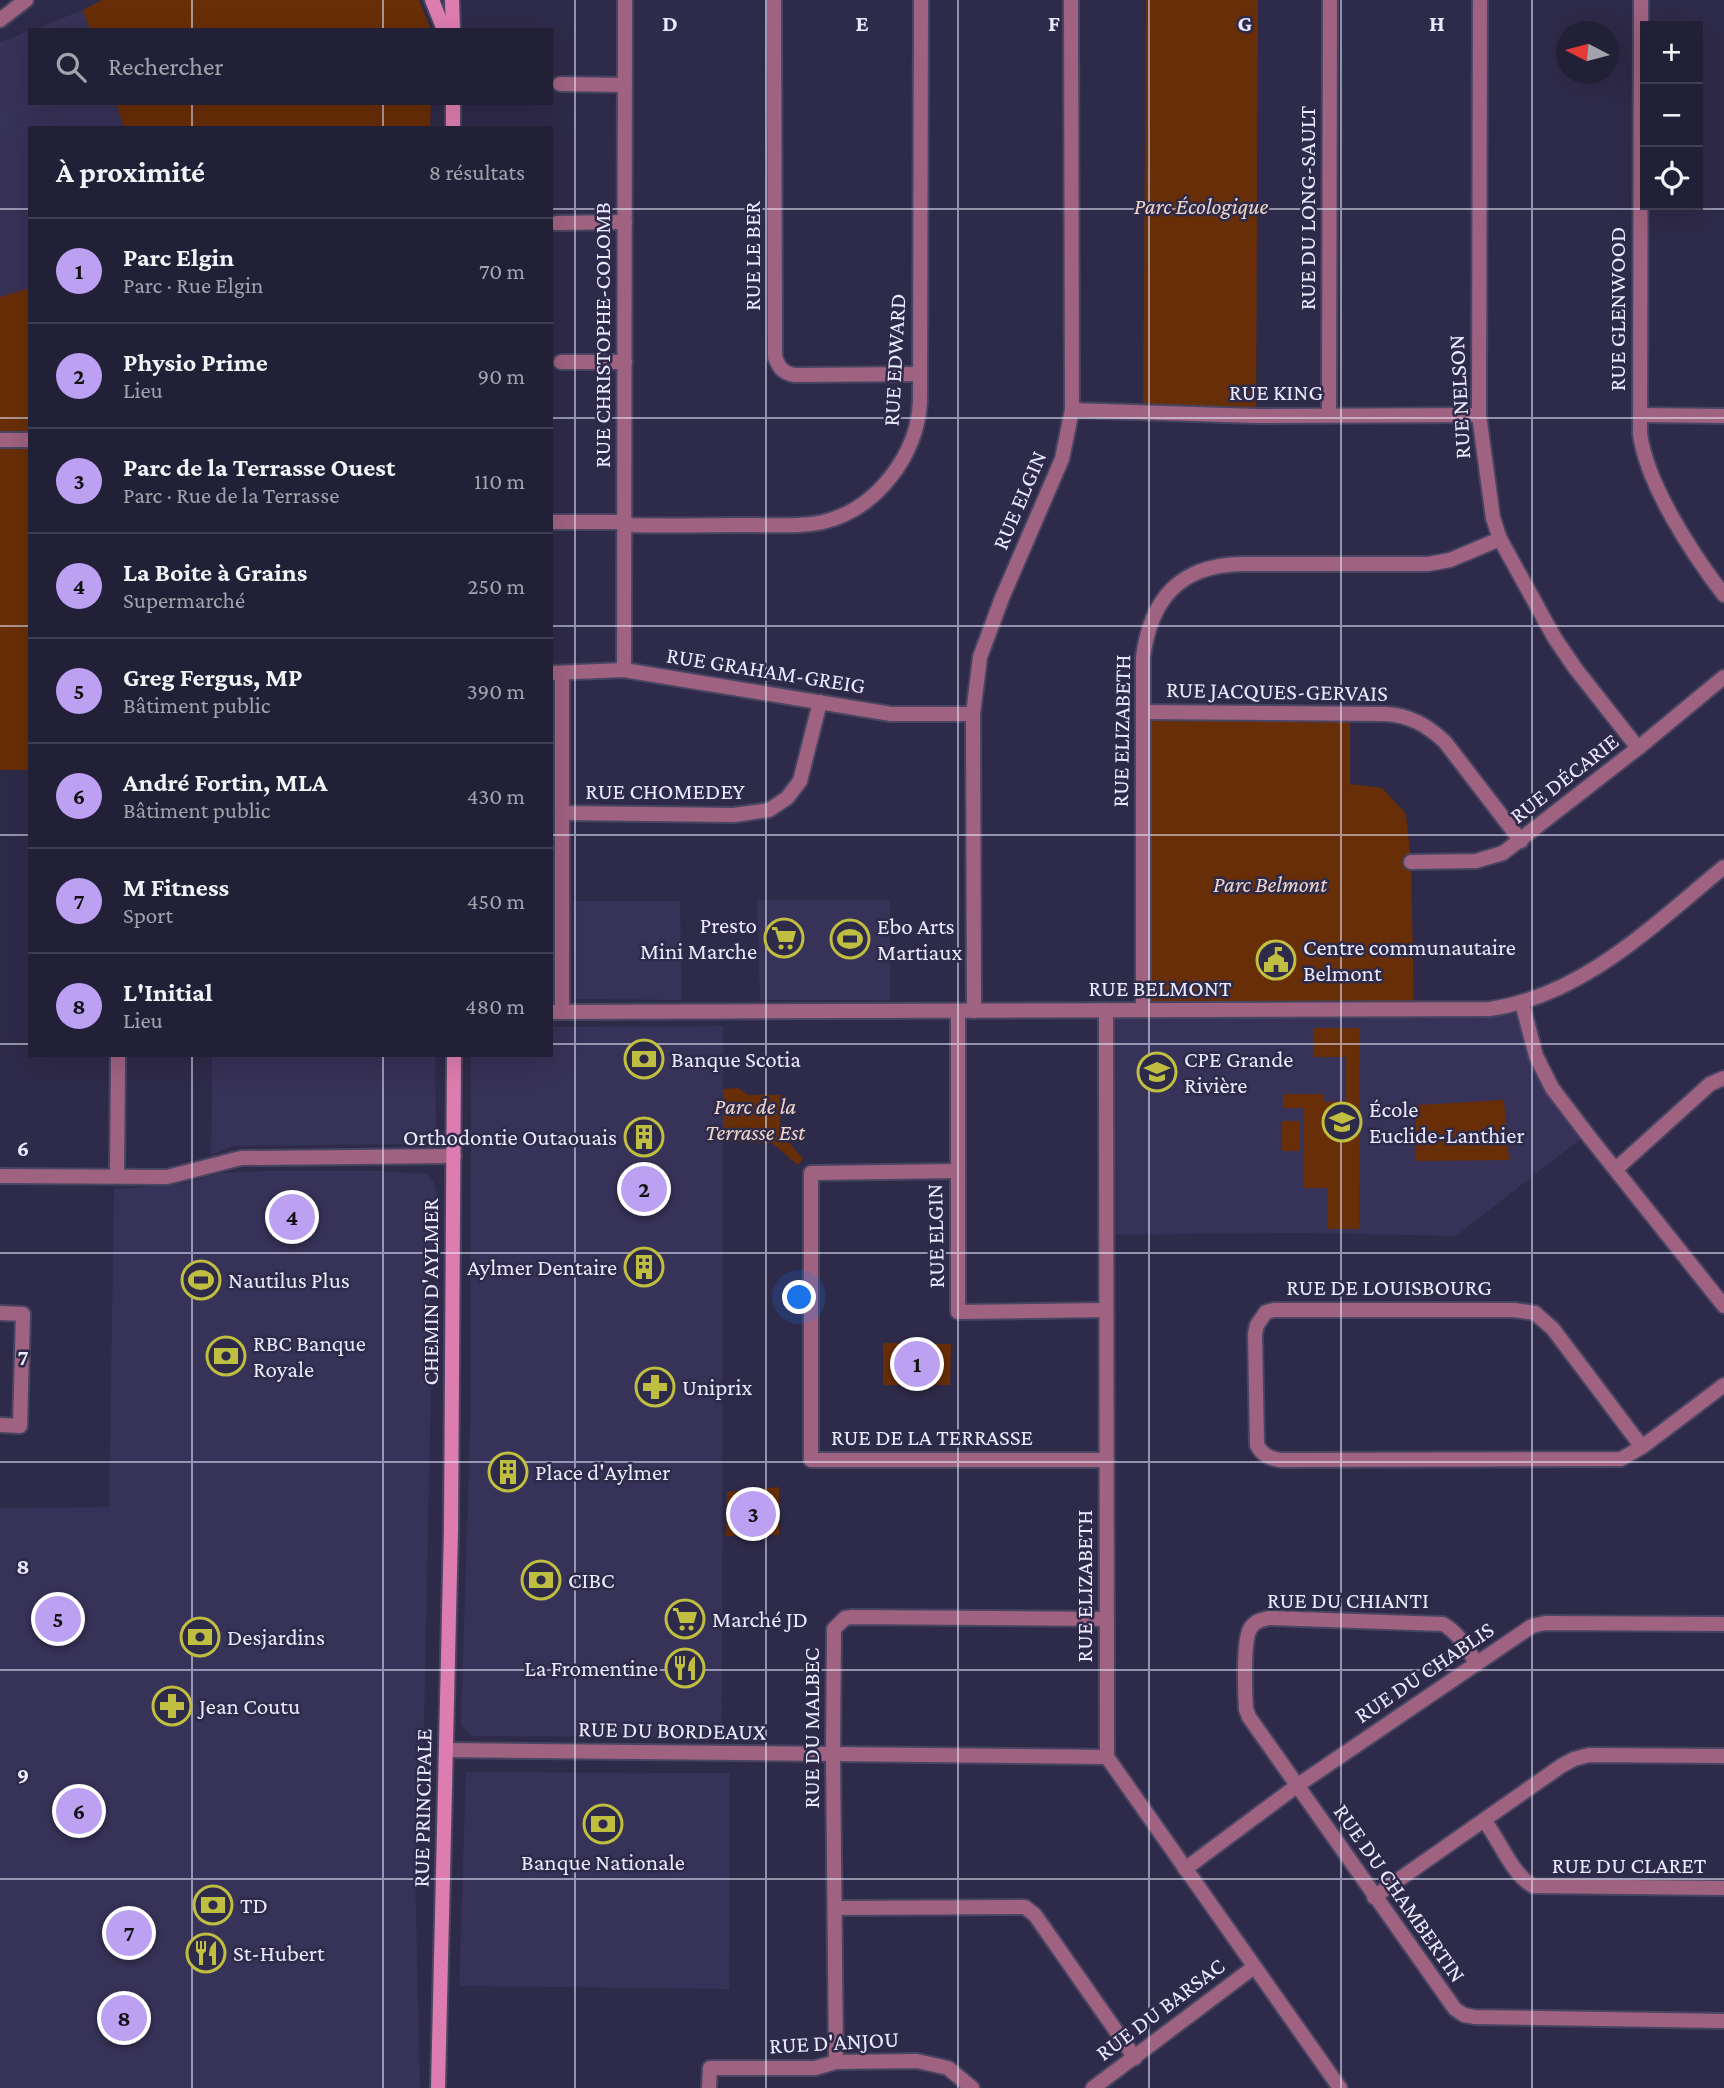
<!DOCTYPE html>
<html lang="fr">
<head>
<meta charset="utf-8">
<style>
	:root { --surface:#222037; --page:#2e2d42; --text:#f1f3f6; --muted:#a2a3ad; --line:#3f3e52; --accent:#bca0f2 }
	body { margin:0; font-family:"Crimson Pro",serif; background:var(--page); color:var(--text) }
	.controls { position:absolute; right:21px; top:21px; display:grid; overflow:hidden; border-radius:0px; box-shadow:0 7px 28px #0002 }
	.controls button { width:63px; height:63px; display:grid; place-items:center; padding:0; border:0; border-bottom:2px solid var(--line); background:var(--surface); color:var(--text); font:35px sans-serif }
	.compass { position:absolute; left:1556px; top:21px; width:63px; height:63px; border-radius:50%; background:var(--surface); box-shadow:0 7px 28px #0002; rotate:276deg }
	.you { position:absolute; left:800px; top:1298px; width:24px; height:24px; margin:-18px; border:5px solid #fff; border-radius:50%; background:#1a73e8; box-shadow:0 0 0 10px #1a73e833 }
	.badge { display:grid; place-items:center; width:46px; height:46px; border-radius:50%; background:var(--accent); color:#111; font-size:23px; font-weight:700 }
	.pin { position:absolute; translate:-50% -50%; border:4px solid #fff; box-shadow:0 2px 7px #0006 }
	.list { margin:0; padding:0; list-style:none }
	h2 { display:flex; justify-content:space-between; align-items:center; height:91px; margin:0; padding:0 28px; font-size:30px }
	h2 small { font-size:23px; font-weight:400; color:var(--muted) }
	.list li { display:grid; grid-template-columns:46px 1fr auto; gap:21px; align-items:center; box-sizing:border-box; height:105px; padding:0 28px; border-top:2px solid var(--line) }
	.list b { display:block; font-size:26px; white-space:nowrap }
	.list p { margin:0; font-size:23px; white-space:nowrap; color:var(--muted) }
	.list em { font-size:23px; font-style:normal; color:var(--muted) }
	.icon { flex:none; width:38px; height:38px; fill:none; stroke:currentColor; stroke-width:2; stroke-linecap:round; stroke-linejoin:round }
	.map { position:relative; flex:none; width:1724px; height:2088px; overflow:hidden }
	.search { position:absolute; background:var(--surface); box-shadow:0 7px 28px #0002; left:28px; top:28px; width:525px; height:77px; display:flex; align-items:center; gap:18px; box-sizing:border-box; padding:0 24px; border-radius:0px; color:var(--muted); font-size:26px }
	.panel { position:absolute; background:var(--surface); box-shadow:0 7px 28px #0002; left:28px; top:126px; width:525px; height:931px; border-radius:0px }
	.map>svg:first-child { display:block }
	.built { fill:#373257 }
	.green { fill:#682e07 }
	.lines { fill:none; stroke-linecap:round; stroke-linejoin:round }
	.minor-casing { stroke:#484562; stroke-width:18 }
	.tertiary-casing { stroke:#484562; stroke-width:18 }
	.secondary-casing { stroke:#484562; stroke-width:18 }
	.minor { stroke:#9f6281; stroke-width:14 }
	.tertiary { stroke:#9f6281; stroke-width:14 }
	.secondary { stroke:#dd7daf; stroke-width:14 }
	.grid { fill:none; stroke:#eae9fd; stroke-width:2; stroke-opacity:0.55 }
	.labels { text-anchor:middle; stroke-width:5; stroke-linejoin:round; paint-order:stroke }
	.park-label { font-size:23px; font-style:italic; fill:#efd6c9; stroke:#2e2a49 }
	.street-label { font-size:23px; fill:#eae9fd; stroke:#2e2a49 }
	.poi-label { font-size:23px; fill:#eae9fd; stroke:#2e2a49; text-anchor:start }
	.grid-label { font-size:23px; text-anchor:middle; font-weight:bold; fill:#eae9fd; stroke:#2e2a49; stroke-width:5; stroke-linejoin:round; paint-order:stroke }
</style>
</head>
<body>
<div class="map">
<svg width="1724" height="2088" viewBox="0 0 1724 2088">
	<rect width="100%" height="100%" fill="#2e2a49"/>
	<g class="built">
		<polygon points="83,10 90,30 32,30"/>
		<polygon points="30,31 30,103 116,103 124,128 30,128 30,288 0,297 0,42"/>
		<polygon points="757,900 890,900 890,1000 760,1000"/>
		<polygon points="573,901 680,901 682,1000 574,999"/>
		<polygon points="1522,1003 1536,1056 1587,1134 1456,1236 1299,1233 1106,1235 1106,1010"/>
		<polygon points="723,1026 722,1737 472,1736 461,1725 470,1431 471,1055 551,1055 551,1027"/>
		<polygon points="212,1055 435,1055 436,1128 421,1144 234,1146 211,1155"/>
		<polygon points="268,1171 381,1171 426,1174 434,1182 437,1194 429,1283 431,1386 423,1774 415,1866 420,2088 0,2088 0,1508 109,1507 114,1189 183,1184 221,1173"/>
		<polygon points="466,1772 730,1773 729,1989 459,1986"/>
	</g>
	<g class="green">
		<polygon points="102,0 419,0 431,30 90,30 83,10"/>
		<polygon points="1146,0 1258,0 1256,416 1143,413"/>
		<polygon points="116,103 431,103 430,128 124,128"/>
		<polygon points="30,288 30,432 0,432 0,297"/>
		<rect x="0" y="440" width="30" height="330"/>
		<polygon points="1143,712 1350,713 1350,784 1382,788 1406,814 1411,862 1414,1011 1143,1010"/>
		<polygon points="1313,1028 1360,1028 1359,1229 1328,1229 1328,1188 1304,1188 1304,1108 1283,1108 1283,1094 1323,1094 1323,1102 1346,1101 1346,1057 1313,1057"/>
		<polygon points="738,1088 748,1095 781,1095 780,1132 803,1159 798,1165 772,1143 723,1141 723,1089"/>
		<polygon points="1504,1100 1509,1160 1415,1161 1416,1105"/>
		<polygon points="1282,1121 1300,1121 1300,1151 1281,1151"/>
		<polygon points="883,1343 951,1344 950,1385 883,1385"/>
		<polygon points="779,1487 779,1535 726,1536 727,1492"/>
	</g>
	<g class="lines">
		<defs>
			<g id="minor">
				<path d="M 774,0 L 775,357 C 779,368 783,373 795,375 L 920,374"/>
				<polyline points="1480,0 1479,415 1493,518 1500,539 1554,637 1575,668 1638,748"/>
				<path d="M 1641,0 L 1640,434 C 1647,485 1693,555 1724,595"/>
				<polyline points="0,20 26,0"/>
				<polyline points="560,84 625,85"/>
				<polyline points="556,223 625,222"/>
				<polyline points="561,362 625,362"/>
				<polyline points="1072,410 1256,416 1479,415"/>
				<polyline points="1329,415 1330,0"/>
				<polyline points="1640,415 1724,416"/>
				<polyline points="551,522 626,522"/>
				<path d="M 626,525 C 667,526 708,525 749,525 C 773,525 799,527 823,522 C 877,509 918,454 920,401 L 921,0"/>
				<polyline points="624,670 625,0"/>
				<polyline points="551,673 624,670 891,714 973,714"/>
				<polyline points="562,673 562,1012"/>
				<path d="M 1143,712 L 1385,714 C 1409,715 1427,725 1445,742 L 1521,841"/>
				<polyline points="562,813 734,815 769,810 787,798 800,781 820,702"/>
				<polyline points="1411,862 1476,861 1503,853 1638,748 1724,677"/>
				<polyline points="1522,1003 1536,1056 1552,1088 1587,1134 1724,1306"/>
				<polyline points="1106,1010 1107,1757 1340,2088"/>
				<path d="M 1143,1010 L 1143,657 C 1151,599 1179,566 1240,564 L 1428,564 L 1450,560 L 1500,539"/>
				<polyline points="958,1011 958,1312 1106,1310"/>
				<polyline points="974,1011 973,714 980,657 1002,598 1062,459 1072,410 1071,0"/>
				<path d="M 551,1012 L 1490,1009 C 1584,995 1653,925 1724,867"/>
				<polyline points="1616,1169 1710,1084 1724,1078"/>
				<polyline points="957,1171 811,1173 811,1460 1107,1460"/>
				<polyline points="0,1176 167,1177 241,1158 454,1156"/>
				<polyline points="117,1176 118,1055"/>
				<polyline points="0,1313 23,1314 20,1426 0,1425"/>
				<path d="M 1642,1447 L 1553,1329 L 1535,1313 L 1514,1310 L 1274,1310 L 1266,1312 L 1257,1325 L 1255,1334 L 1257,1445 C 1262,1455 1269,1458 1280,1460 L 1621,1459 L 1642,1447 L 1724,1385"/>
				<path d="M 1477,1664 C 1467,1649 1459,1633 1443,1624 L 1269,1618 C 1261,1620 1254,1621 1250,1629 C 1243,1641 1245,1694 1246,1709 L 1249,1717 L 1455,2009 L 1464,2015 L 1475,2017 L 1724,2021"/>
				<polyline points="446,1750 1107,1757"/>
				<path d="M 1484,1820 C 1500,1841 1511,1873 1533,1886 L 1724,1888"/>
				<polyline points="1185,1869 1298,1785 1532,1626 1545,1623 1724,1624"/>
				<polyline points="1374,1897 1561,1766 1574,1759 1589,1755 1724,1756"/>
				<polyline points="835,1908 1025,1907 1035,1915 1135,2058"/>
				<polyline points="836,2062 833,1754 834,1629 845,1618 853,1617 1107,1619"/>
				<polyline points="709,2088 710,2068 815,2068 836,2062 917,2061 948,2068 972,2088"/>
				<polyline points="1093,2088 1254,1967"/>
			</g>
			<polyline id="tertiary" points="0,440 30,440"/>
			<g id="secondary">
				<polyline points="432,0 444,30"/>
				<polyline points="452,0 453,30"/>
				<polyline points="453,128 453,103"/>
				<polyline points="438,2088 451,1529 454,1055"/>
			</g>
		</defs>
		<use href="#minor" class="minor-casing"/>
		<use href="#tertiary" class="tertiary-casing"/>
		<use href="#secondary" class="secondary-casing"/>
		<use href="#minor" class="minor"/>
		<use href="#tertiary" class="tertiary"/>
		<use href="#secondary" class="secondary"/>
	</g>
	<path class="grid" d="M 192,0 L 192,30M 383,0 L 383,30M 575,0 L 575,2088M 766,0 L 766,2088M 958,0 L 958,2088M 1149,0 L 1149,2088M 1341,0 L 1341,2088M 1532,0 L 1532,2088M 192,103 L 192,128M 383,103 L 383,128M 0,209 L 30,209M 551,209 L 1724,209M 0,418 L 30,418M 551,418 L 1724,418M 0,626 L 30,626M 551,626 L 1724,626M 0,835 L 30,835M 551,835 L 1724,835M 0,1044 L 30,1044M 551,1044 L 1724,1044M 192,1055 L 192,2088M 383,1055 L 383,2088M 0,1253 L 1724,1253M 0,1462 L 1724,1462M 0,1670 L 1724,1670M 0,1879 L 1724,1879"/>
	<defs>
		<symbol id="supermarket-ring" viewBox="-11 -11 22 22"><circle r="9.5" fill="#2e2a49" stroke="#c0be41" stroke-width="1.5"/><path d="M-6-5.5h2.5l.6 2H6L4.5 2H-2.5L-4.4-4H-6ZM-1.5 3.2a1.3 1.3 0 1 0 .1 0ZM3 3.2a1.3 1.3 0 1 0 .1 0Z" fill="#c0be41"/></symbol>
		<symbol id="stadium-ring" viewBox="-11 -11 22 22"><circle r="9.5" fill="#2e2a49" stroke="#c0be41" stroke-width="1.5"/><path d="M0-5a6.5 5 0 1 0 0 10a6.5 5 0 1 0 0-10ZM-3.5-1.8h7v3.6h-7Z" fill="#c0be41"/></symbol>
		<symbol id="civic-ring" viewBox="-11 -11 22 22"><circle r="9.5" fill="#2e2a49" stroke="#c0be41" stroke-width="1.5"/><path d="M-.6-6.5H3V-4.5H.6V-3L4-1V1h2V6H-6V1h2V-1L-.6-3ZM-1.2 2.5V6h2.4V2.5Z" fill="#c0be41"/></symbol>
		<symbol id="bank-ring" viewBox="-11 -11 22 22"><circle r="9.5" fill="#2e2a49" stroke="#c0be41" stroke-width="1.5"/><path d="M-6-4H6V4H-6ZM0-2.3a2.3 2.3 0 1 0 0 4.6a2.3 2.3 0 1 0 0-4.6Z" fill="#c0be41"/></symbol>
		<symbol id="school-ring" viewBox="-11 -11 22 22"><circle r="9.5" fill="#2e2a49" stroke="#c0be41" stroke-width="1.5"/><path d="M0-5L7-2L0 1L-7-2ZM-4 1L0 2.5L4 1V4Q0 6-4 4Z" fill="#c0be41"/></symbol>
		<symbol id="building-ring" viewBox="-11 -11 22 22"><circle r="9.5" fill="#2e2a49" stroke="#c0be41" stroke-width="1.5"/><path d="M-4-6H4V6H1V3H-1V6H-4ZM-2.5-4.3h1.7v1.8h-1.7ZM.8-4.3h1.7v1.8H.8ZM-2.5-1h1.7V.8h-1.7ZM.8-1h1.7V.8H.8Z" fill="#c0be41"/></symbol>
		<symbol id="pharmacy-ring" viewBox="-11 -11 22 22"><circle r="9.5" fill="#2e2a49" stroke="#c0be41" stroke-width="1.5"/><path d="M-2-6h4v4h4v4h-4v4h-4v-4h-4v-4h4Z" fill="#c0be41"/></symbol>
		<symbol id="restaurant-ring" viewBox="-11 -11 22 22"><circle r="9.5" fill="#2e2a49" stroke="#c0be41" stroke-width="1.5"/><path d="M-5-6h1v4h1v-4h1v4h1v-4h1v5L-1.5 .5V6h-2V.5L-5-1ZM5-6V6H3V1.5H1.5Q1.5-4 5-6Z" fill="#c0be41"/></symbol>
	</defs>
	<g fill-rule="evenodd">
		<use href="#supermarket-ring" x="762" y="916" width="44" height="44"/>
		<use href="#stadium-ring" x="828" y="917" width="44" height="44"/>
		<use href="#civic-ring" x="1254" y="938" width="44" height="44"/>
		<use href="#bank-ring" x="622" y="1037" width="44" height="44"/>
		<use href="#school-ring" x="1135" y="1050" width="44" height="44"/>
		<use href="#school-ring" x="1320" y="1100" width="44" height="44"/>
		<use href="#building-ring" x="622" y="1115" width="44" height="44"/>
		<use href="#building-ring" x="622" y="1245" width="44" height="44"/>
		<use href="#stadium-ring" x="179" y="1258" width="44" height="44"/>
		<use href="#bank-ring" x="204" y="1334" width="44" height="44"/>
		<use href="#pharmacy-ring" x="633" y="1365" width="44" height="44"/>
		<use href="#building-ring" x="486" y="1450" width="44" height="44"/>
		<use href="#bank-ring" x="519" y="1558" width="44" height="44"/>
		<use href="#supermarket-ring" x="663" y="1597" width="44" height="44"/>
		<use href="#bank-ring" x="178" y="1615" width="44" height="44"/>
		<use href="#restaurant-ring" x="663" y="1646" width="44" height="44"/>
		<use href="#pharmacy-ring" x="150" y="1684" width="44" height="44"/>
		<use href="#bank-ring" x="581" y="1802" width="44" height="44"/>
		<use href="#bank-ring" x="191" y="1883" width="44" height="44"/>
		<use href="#restaurant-ring" x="184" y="1931" width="44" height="44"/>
	</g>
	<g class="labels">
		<g class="park-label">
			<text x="1201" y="214">Parc Écologique</text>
			<text x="1270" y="892">Parc Belmont</text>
			<text x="755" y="1114">Parc de la<tspan x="755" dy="26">Terrasse Est</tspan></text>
		</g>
		<g class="street-label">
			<text transform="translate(1307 208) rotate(-90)" y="8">RUE DU LONG-SAULT</text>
			<text transform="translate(752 256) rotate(-90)" y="8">RUE LE BER</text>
			<text transform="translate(1617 309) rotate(-90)" y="8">RUE GLENWOOD</text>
			<text transform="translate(602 335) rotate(-90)" y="8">RUE CHRISTOPHE-COLOMB</text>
			<text transform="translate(894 360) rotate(-87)" y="8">RUE EDWARD</text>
			<text x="1276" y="400">RUE KING</text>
			<text transform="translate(1459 397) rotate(-93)" y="8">RUE NELSON</text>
			<text transform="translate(1019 500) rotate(-67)" y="8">RUE ELGIN</text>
			<text transform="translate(766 670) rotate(9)" y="8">RUE GRAHAM-GREIG</text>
			<text transform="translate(1277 691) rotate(1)" y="8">RUE JACQUES-GERVAIS</text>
			<text transform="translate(1121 731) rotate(-89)" y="8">RUE ELIZABETH</text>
			<text transform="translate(1564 778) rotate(-38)" y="8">RUE DÉCARIE</text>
			<text x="665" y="799">RUE CHOMEDEY</text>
			<text x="1160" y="996">RUE BELMONT</text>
			<text transform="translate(935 1236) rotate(-91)" y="8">RUE ELGIN</text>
			<text x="1389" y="1295">RUE DE LOUISBOURG</text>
			<text transform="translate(430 1292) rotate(-90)" y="8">CHEMIN D'AYLMER</text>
			<text x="932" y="1445">RUE DE LA TERRASSE</text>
			<text transform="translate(1084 1586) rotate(-90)" y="8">RUE ELIZABETH</text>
			<text x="1348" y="1608">RUE DU CHIANTI</text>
			<text transform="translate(1424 1672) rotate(-34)" y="8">RUE DU CHABLIS</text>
			<text transform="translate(811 1728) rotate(-90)" y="8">RUE DU MALBEC</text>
			<text transform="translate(672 1730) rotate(1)" y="8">RUE DU BORDEAUX</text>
			<text transform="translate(422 1808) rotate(-89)" y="8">RUE PRINCIPALE</text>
			<text x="1629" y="1873">RUE DU CLARET</text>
			<text transform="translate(1400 1893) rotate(55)" y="8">RUE DU CHAMBERTIN</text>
			<text transform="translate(1160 2009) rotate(-37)" y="8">RUE DU BARSAC</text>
			<text transform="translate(834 2042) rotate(-3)" y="8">RUE D'ANJOU</text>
		</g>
		<g class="poi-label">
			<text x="757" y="933" text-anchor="end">Presto<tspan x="757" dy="26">Mini Marche</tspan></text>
			<text x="877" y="934">Ebo Arts<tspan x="877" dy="26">Martiaux</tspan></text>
			<text x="1303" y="955">Centre communautaire<tspan x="1303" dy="26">Belmont</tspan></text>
			<text x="671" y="1067">Banque Scotia</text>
			<text x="1184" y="1067">CPE Grande<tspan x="1184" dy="26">Rivière</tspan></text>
			<text x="1369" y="1117">École<tspan x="1369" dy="26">Euclide-Lanthier</tspan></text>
			<text x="617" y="1145" text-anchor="end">Orthodontie Outaouais</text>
			<text x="617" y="1275" text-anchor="end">Aylmer Dentaire</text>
			<text x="228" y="1288">Nautilus Plus</text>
			<text x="253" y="1351">RBC Banque<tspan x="253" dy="26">Royale</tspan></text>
			<text x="682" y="1395">Uniprix</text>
			<text x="535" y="1480">Place d'Aylmer</text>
			<text x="568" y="1588">CIBC</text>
			<text x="712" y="1627">Marché JD</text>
			<text x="227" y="1645">Desjardins</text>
			<text x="658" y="1676" text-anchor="end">La Fromentine</text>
			<text x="199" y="1714">Jean Coutu</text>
			<text x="603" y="1870" text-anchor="middle">Banque Nationale</text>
			<text x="240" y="1913">TD</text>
			<text x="233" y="1961">St-Hubert</text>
		</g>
	</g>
	<g class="grid-label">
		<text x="670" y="31">D</text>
		<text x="862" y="31">E</text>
		<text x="1054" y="31">F</text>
		<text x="1245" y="31">G</text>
		<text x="1437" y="31">H</text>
		<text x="23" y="1156">6</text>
		<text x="23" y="1365">7</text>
		<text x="23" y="1574">8</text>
		<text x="23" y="1783">9</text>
	</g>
</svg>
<div class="controls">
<button>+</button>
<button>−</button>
<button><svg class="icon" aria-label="locate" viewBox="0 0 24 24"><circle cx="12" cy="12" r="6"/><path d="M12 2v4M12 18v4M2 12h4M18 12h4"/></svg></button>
</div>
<svg class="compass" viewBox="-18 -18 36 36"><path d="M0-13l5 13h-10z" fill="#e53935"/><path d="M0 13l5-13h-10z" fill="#a2a3ad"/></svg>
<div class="you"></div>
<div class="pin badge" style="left:917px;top:1364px">1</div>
<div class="pin badge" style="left:644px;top:1189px">2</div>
<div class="pin badge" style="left:753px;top:1514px">3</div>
<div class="pin badge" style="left:292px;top:1217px">4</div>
<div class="pin badge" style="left:58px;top:1619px">5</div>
<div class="pin badge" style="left:79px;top:1811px">6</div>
<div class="pin badge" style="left:129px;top:1933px">7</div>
<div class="pin badge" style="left:124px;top:2018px">8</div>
<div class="search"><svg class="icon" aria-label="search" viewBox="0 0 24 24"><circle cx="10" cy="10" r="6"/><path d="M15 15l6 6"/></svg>Rechercher</div>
<section class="panel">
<h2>À proximité<small>8 résultats</small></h2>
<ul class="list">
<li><span class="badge">1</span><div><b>Parc Elgin</b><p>Parc · Rue Elgin</p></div><em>70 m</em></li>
<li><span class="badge">2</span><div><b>Physio Prime</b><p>Lieu</p></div><em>90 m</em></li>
<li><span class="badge">3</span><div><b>Parc de la Terrasse Ouest</b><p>Parc · Rue de la Terrasse</p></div><em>110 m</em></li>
<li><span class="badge">4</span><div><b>La Boite à Grains</b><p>Supermarché</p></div><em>250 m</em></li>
<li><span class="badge">5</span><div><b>Greg Fergus, MP</b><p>Bâtiment public</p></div><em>390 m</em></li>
<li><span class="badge">6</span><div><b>André Fortin, MLA</b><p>Bâtiment public</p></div><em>430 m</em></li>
<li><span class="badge">7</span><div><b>M Fitness</b><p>Sport</p></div><em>450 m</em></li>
<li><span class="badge">8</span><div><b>L'Initial</b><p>Lieu</p></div><em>480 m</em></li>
</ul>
</section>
</div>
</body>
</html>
